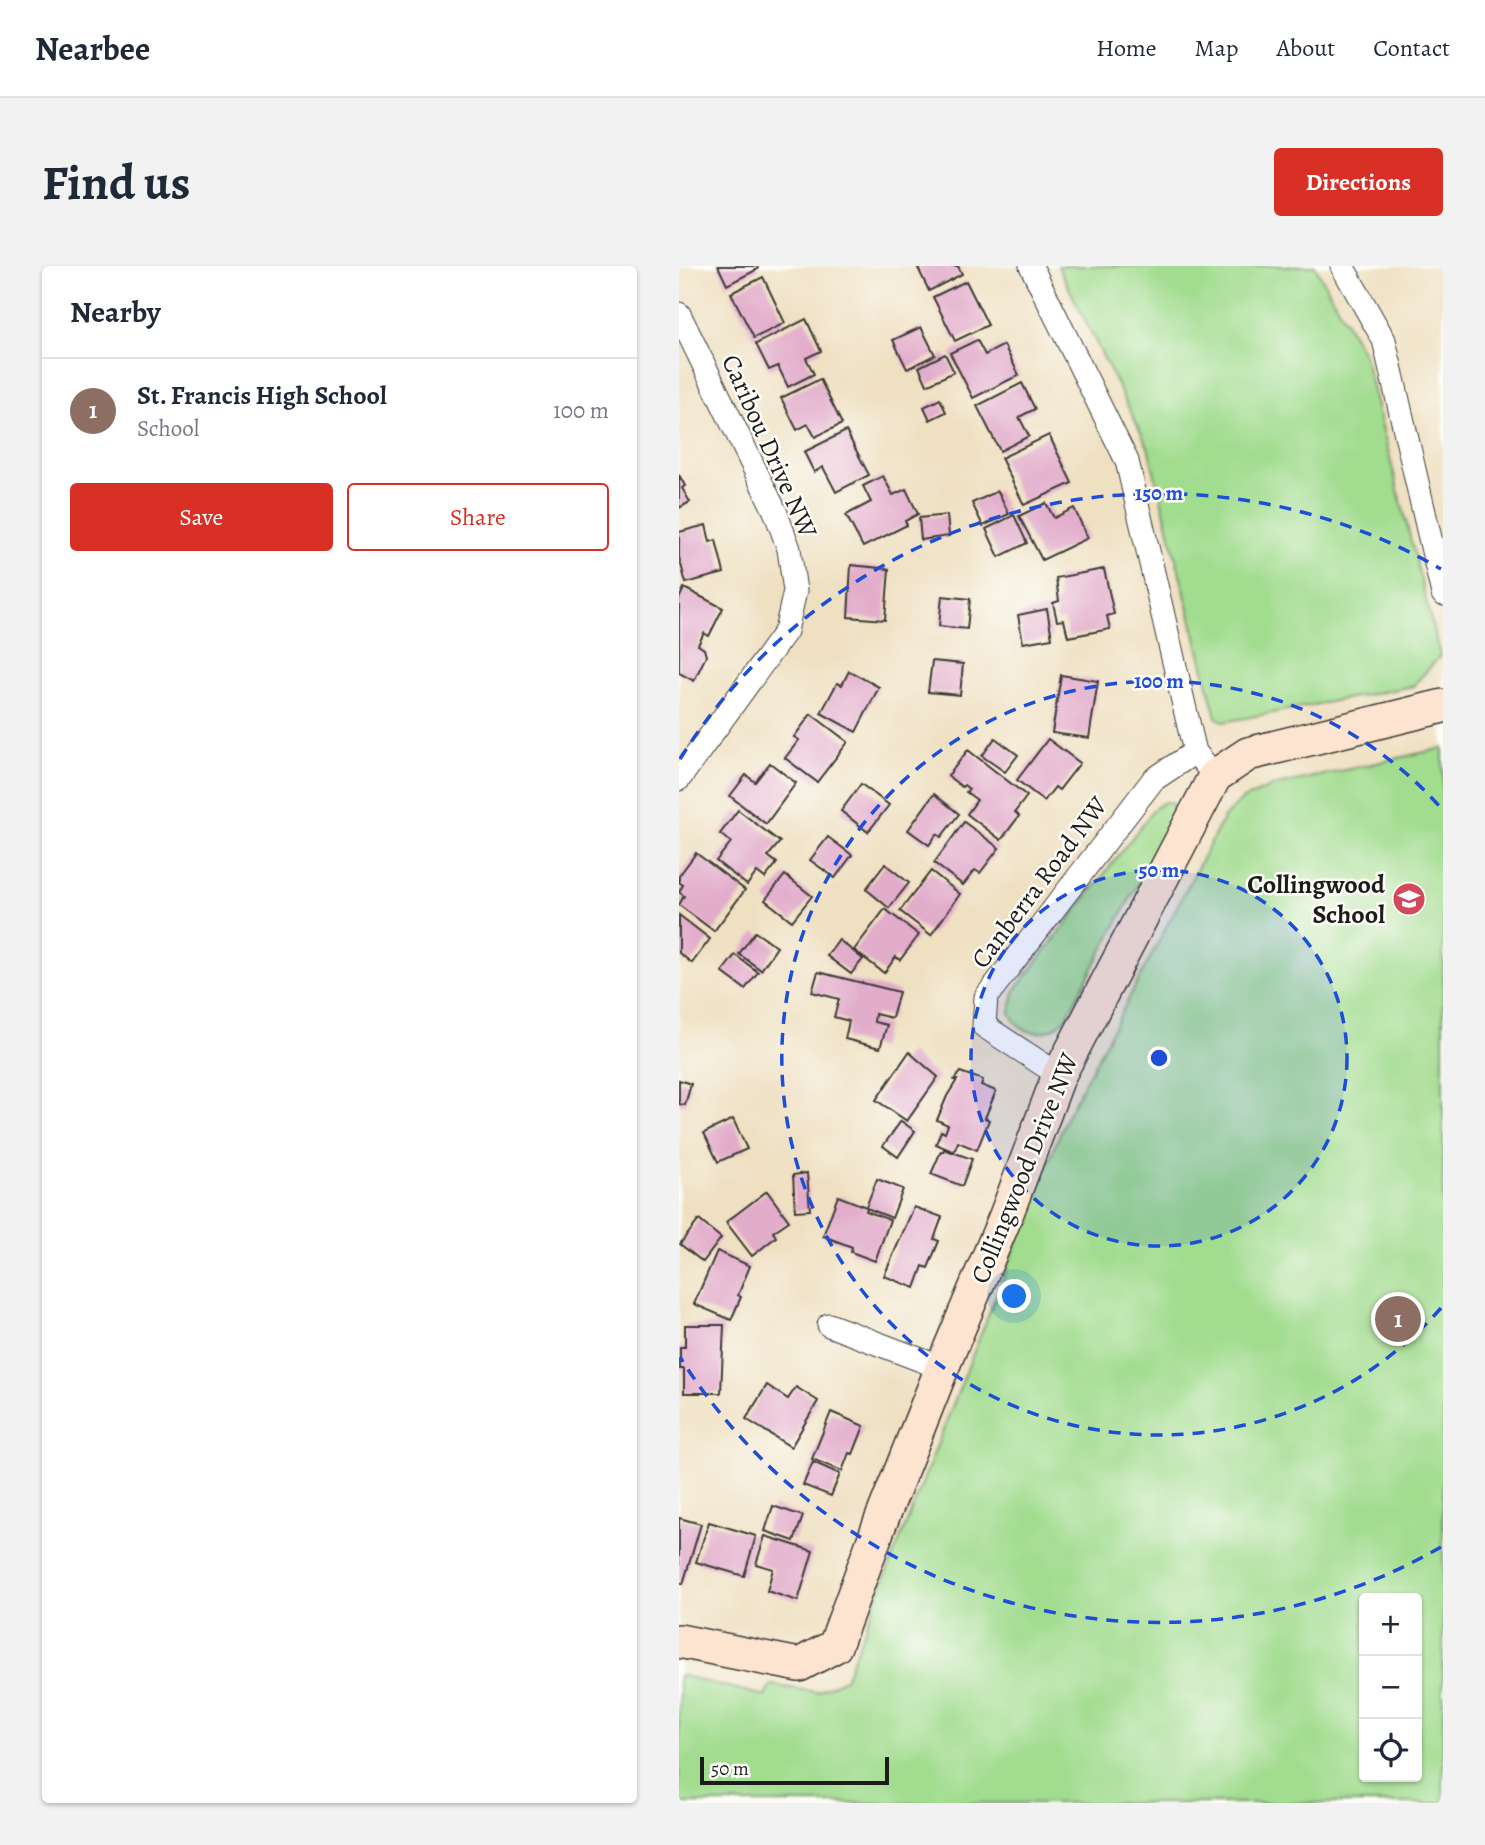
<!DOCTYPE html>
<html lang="en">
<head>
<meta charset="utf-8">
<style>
	:root { --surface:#fff; --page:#f2f2f3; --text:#1f2937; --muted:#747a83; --line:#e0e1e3; --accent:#d93025 }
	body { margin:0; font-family:Alegreya,serif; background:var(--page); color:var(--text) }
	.controls { position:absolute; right:21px; bottom:21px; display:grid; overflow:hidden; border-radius:7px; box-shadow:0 2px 5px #0004 }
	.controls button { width:63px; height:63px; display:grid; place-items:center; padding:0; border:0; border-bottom:2px solid var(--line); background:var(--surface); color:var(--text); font:35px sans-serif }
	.scale { position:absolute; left:21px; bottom:18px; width:189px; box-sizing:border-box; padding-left:7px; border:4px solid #1c1c1c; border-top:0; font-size:19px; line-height:24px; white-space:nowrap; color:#1c1c1c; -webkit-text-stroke:5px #fdfcf7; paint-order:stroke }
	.you { position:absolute; left:336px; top:1031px; width:24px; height:24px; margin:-18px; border:5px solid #fff; border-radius:50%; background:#1a73e8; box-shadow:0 0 0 10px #1a73e833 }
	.badge { display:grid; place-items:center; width:46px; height:46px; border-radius:50%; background:var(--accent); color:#fff; font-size:23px; font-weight:700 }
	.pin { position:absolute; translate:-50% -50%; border:4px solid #fff; box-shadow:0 2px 7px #0006 }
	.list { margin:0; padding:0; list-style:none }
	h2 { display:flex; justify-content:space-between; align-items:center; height:91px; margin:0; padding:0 28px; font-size:30px }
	h2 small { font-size:23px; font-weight:400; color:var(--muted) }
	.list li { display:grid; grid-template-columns:46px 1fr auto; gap:21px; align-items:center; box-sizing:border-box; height:105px; padding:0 28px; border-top:2px solid var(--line) }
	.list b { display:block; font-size:26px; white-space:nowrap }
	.list p { margin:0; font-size:23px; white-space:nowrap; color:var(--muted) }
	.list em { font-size:23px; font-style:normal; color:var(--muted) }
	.actions { display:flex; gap:14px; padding:21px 28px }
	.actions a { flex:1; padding:16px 0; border:2px solid var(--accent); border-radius:7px; text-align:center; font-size:24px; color:var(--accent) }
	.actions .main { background:var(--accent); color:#fff }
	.icon { flex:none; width:38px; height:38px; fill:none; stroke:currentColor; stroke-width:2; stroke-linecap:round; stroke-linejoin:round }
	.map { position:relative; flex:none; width:764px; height:1537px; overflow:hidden; border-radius:7px }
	header { display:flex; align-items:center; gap:42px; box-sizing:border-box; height:98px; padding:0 35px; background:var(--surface); border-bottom:2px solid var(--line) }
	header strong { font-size:33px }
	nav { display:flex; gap:38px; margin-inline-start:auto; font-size:24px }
	.intro { display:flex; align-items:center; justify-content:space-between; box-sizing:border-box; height:168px; padding:0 42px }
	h1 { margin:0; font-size:49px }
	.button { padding:18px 32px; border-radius:7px; background:var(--accent); color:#fff; font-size:24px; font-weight:700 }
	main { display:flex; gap:42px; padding:0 42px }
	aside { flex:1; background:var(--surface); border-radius:7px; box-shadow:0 2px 5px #0004 }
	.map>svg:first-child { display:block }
	.green { fill:#a1dc8f; stroke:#5e7c56; stroke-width:2; fill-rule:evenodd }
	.building { fill:#e2accb }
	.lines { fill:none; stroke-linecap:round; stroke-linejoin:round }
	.street-casing { stroke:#3c3935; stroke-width:25 }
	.secondary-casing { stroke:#3c3935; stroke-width:36 }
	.street { stroke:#fff; stroke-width:23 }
	.secondary { stroke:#fde4d0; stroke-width:33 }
	.ring { fill:none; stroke:#1d4ed8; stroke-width:3.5; stroke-dasharray:12 9 }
	.labels { text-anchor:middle; stroke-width:5; stroke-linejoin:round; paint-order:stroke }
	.street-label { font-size:26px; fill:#1c1c1c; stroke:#fdfcf7 }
	.poi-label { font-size:26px; font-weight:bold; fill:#1c1c1c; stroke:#fdfcf7; text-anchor:end }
	.centre { fill:#1d4ed8; stroke:#fdfcf7; stroke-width:3.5 }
	.ring-label { font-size:21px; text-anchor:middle; font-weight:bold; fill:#1d4ed8; stroke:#fdfcf7; stroke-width:5; stroke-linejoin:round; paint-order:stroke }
</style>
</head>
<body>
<header>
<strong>Nearbee</strong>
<nav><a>Home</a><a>Map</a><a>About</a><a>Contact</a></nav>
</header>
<div class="intro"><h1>Find us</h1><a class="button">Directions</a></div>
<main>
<aside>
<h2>Nearby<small></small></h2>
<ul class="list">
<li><span class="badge" style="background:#8d6e63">1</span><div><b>St. Francis High School</b><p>School</p></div><em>100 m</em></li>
</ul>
<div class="actions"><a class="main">Save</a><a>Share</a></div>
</aside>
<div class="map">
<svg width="764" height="1537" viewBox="0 0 764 1537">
	<rect width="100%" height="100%" fill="#fdfcf7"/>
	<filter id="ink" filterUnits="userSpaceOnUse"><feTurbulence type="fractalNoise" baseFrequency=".0143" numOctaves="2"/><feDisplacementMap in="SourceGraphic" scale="14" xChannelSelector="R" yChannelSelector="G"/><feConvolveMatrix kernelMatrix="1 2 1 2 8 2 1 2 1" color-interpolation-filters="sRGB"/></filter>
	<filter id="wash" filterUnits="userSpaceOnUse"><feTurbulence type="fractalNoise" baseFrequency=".00686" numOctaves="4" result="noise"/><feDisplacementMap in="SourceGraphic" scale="28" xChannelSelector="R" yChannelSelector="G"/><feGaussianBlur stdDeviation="1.57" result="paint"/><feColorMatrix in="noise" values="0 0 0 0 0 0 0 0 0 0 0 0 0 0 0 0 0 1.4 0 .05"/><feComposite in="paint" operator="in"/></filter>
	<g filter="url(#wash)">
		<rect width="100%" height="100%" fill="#efe0c2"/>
		<g class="green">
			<polygon points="379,0 636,0 685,89 761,390 734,420 545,456 537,451 469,181"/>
			<path d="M 764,482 L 764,1537 L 0,1537 L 0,1409 L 86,1430 L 92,1419 L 138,1426 L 166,1413 L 387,852 L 545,551 L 564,533 L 594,520 ZM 685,1332 L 738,1332 L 738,1511 L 685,1511 Z"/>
			<path d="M 485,536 L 492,537 L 495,541 L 494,553 L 387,752 C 369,772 342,772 331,746 L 335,726 L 475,543 Z"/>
		</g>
		<g id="blocks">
			<g class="building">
				<polygon points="39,0 78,0 79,3 48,19"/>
				<polygon points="238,0 279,0 283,8 250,25"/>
				<polygon points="84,11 106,57 75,72 52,27"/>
				<polygon points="287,15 309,59 276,75 254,31"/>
				<polygon points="127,53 142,85 127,92 135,108 109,121 99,100 90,104 77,78"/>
				<polygon points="242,61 256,89 228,103 214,74"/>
				<polygon points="298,74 306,89 325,79 340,109 294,132 271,87"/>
				<polygon points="266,88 275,106 248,119 240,101"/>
				<polygon points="141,113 163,158 136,171 129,158 118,164 102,132"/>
				<polygon points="343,117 356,143 340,151 350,170 321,185 298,140"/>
				<polygon points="261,133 267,146 251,154 245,141"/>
				<polygon points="167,165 190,209 157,226 144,201 135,206 125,186"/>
				<polygon points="370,169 393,217 345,239 322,192"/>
				<polygon points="0,209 6,220 3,222 11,236 0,242"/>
				<polygon points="204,210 214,229 227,223 239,248 226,255 228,259 184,281 167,249 192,236 184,220"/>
				<polygon points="319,225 330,248 304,260 293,237"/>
				<polygon points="367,237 375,252 395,242 409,272 363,294 340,250"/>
				<polygon points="268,249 270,270 242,274 240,252"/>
				<polygon points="335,249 348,277 320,291 307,263"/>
				<polygon points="27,259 31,276 37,274 45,307 7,317 0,291 0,266"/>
				<polygon points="172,299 210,303 206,354 169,351"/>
				<polygon points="425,303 435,348 428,350 431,363 389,371 385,354 378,355 374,337 380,335 377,312"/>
				<polygon points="5,322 44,342 30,370 25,367 19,379 25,383 27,390 15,415 0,407 0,333"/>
				<polygon points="263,330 291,333 288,363 260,360"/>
				<polygon points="368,343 373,372 344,377 339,349"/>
				<polygon points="253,395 284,398 281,429 249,426"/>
				<polygon points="170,405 200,421 177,466 142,447 158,417 163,419"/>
				<polygon points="382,409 419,415 410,472 373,467"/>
				<polygon points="132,448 169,476 138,516 106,492 120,474 115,471"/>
				<polygon points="316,472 339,489 326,506 303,490"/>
				<polygon points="369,473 401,497 380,524 376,521 365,535 338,514"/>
				<polygon points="289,484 348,530 336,546 340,550 322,574 288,548 298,534 287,526 290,523 285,519 283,521 269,510"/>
				<polygon points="91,497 117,517 87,558 51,530 67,509 76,516"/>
				<polygon points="182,518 210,539 189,566 162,545"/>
				<polygon points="255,528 280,548 262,571 258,568 250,579 229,564"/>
				<polygon points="59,544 101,576 89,590 98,597 86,612 78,606 68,619 37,595 52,576 41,568"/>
				<polygon points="285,556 320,582 301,607 296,604 284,619 255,597"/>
				<polygon points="149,571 173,589 156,612 131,594"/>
				<polygon points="17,587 66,624 35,665 0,639 5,630 0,626 4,619 0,616 0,610"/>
				<polygon points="206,598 230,617 210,642 187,623"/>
				<polygon points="252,605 281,628 252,669 221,645"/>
				<polygon points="106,609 133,630 113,655 86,634"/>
				<polygon points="206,643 240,669 221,694 217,691 205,707 175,684"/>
				<polygon points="0,649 31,673 13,697 0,687"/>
				<polygon points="76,666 98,681 82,704 60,688"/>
				<polygon points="160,674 184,693 172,708 148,690"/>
				<polygon points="56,689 79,706 66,723 43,706"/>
				<polygon points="139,706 220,726 213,752 196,748 195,756 208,759 201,782 166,773 170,755 155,751 160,733 133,726"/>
				<polygon points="230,786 259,811 228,855 197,834"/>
				<polygon points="281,806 304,814 302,819 317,825 306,852 310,854 298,884 279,876 275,886 257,878 262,865 266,867 269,859 258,854 268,830 278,814 275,814"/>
				<polygon points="0,814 12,818 6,839 0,838"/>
				<polygon points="54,853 68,883 39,896 25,867"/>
				<polygon points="222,855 236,865 219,891 204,880"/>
				<polygon points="265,883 293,893 283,920 252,908 262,885 264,886"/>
				<polygon points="128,907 131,944 116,945 114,909"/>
				<polygon points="198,913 224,923 213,952 188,942 187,945 211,954 196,995 172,986 173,981 144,970 159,930 187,941"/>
				<polygon points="88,925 110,955 94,966 97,971 73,990 47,956"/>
				<polygon points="235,941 263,951 255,973 260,975 249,1002 244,1000 236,1022 205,1010"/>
				<polygon points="20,954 42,972 24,996 1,978"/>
				<polygon points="38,985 71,1000 59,1029 62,1031 52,1054 15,1038"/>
				<polygon points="6,1059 45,1059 42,1127 5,1127 5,1103 1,1103 1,1081 6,1081"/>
				<polygon points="88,1119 109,1133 117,1121 139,1135 112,1181 67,1153"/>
				<polygon points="152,1146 185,1160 174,1188 170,1187 163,1205 133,1193"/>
				<polygon points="134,1196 161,1208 152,1230 124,1219"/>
				<polygon points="94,1240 124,1250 115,1275 86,1265"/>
				<polygon points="0,1252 22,1258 4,1318 0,1316"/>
				<polygon points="30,1256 77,1270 65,1310 17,1296"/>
				<polygon points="86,1270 134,1285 119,1335 88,1325 94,1303 77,1298"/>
			</g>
		</g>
	</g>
	<g filter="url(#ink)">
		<use href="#blocks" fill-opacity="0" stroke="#3c3935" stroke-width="2"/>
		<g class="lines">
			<defs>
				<g id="street">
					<polyline points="352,0 448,195 516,486 536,510"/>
					<polyline points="663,0 705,74 764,328"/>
					<polyline points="0,48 96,245 110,283 116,325 107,365 0,513"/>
					<polyline points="380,809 305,760 307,731 474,514 516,486"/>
					<polyline points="150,1059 263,1102"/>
				</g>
				<polyline id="secondary" points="0,1375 120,1399 156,1380 200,1260 263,1102 326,952 380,809 536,510 569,488 764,440"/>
			</defs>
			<use href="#street" class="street-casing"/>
			<use href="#secondary" class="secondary-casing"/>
			<use href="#street" class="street"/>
			<use href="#secondary" class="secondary"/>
		</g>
	</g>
	<circle cx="480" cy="792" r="188" fill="#1d4ed8" fill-opacity=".12"/>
	<g class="ring">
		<circle cx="480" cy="792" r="188"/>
		<path d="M762 1042A377 377 0 1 1 762 542"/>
		<path d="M762 1281A565 565 0 0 1 1 1091M1 493A565 565 0 0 1 762 303"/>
	</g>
	<defs>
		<symbol id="school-disc" viewBox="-11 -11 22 22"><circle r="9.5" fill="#d1495b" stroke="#fdfcf7"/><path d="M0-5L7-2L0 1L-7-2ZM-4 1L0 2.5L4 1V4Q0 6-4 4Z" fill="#fff"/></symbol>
	</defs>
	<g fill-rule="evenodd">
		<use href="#school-disc" x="711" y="614" width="38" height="38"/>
	</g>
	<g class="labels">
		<g class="street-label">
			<text transform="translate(91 180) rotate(66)" y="9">Caribou Drive NW</text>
			<text transform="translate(360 616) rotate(-53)" y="9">Canberra Road NW</text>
			<text transform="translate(345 902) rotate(-68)" y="9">Collingwood Drive NW</text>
		</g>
		<g class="poi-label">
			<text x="706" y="627">Collingwood<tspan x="706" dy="30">School</tspan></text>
		</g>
	</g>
	<circle cx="480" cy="792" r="10" class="centre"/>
	<g class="ring-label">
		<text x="480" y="234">150 m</text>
		<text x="480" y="422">100 m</text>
		<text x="480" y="611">50 m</text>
	</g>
</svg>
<div class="controls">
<button>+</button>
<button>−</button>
<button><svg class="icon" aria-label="locate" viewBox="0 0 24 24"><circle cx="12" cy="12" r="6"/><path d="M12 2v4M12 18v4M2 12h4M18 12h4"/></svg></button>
</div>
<div class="scale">50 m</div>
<div class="you"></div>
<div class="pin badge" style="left:719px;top:1053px;background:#8d6e63">1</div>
</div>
</main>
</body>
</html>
